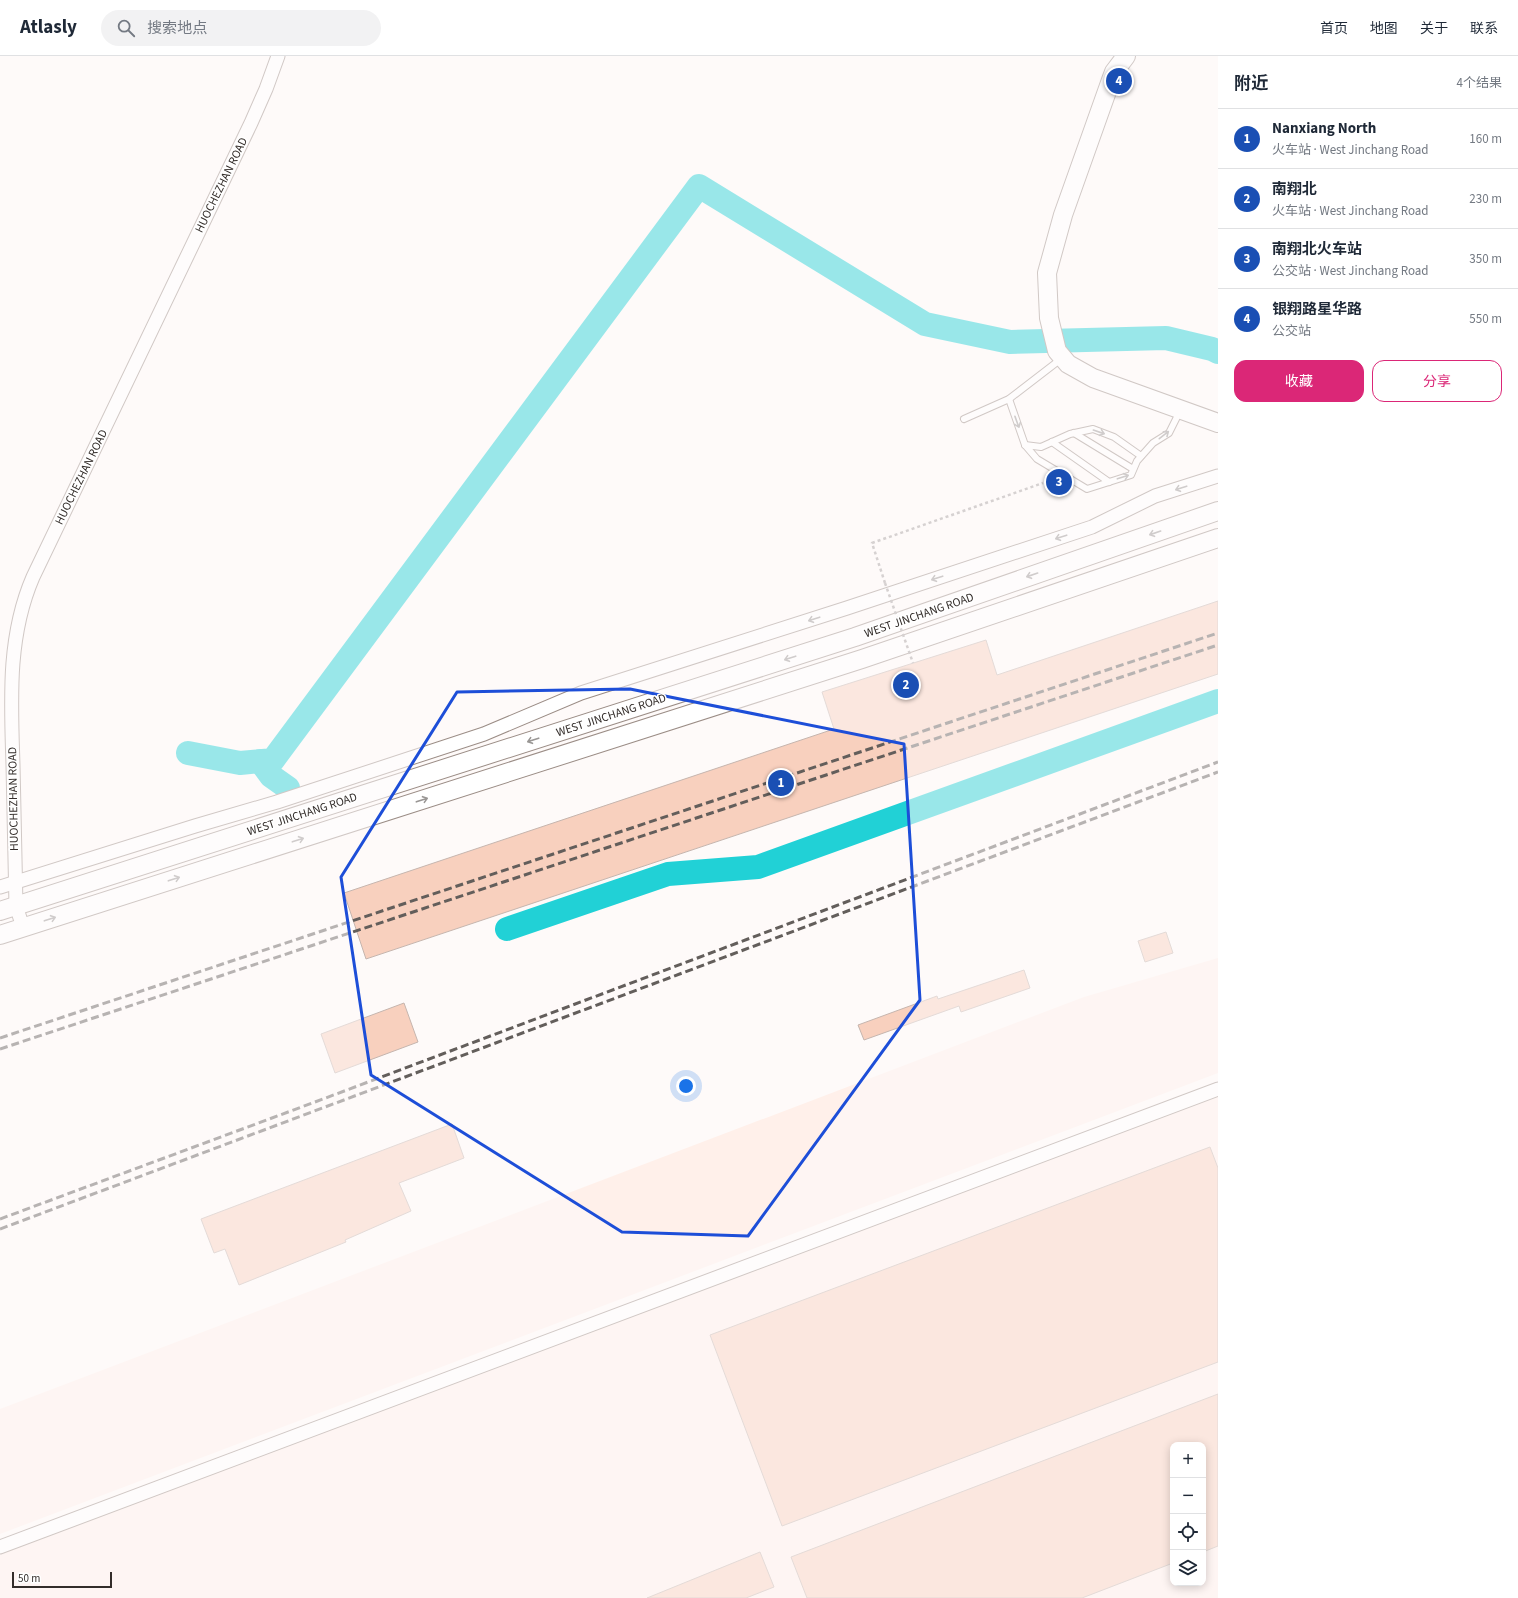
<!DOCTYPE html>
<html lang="zh">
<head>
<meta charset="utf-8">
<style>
	:root { --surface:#fff; --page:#f2f2f3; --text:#1f2937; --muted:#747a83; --line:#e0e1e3; --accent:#db2777 }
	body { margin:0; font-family:"Source Sans 3","Noto Sans SC",sans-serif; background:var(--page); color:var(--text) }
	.controls { position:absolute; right:12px; bottom:12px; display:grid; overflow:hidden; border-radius:8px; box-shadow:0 2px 10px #0003 }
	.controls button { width:36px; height:36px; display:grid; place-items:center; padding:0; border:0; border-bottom:1px solid var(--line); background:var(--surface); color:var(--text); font:20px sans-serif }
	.scale { position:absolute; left:12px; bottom:10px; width:100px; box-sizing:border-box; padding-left:4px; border:2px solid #332d2a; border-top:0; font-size:11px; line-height:14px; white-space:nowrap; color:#332d2a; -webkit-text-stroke:3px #fff; paint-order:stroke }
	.you { position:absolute; left:686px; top:1030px; width:14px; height:14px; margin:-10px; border:3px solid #fff; border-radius:50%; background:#1a73e8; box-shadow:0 0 0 6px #1a73e833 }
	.badge { display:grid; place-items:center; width:26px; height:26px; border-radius:50%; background:var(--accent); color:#fff; font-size:13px; font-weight:700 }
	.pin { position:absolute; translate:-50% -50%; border:2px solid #fff; box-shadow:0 1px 4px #0006 }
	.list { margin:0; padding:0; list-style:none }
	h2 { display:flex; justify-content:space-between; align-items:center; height:52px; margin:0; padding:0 16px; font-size:17px }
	h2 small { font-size:13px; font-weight:400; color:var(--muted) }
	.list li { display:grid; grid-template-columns:26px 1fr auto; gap:12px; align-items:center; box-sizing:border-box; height:60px; padding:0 16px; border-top:1px solid var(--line) }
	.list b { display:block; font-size:15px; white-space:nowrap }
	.list p { margin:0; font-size:13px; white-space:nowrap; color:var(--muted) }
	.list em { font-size:13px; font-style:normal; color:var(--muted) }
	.actions { display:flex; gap:8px; padding:12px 16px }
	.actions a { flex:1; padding:9px 0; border:1px solid var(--accent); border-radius:12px; text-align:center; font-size:14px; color:var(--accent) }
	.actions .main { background:var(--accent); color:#fff }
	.icon { flex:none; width:22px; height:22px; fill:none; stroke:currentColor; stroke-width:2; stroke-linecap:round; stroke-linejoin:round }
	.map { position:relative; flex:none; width:1218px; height:1542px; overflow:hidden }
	header { display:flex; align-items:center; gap:24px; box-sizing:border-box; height:56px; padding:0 20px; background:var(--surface); border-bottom:1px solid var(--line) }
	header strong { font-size:19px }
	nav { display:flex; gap:22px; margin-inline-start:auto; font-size:14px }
	.search { width:280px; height:36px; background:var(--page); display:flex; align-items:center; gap:10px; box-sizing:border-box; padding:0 14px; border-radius:22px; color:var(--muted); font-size:15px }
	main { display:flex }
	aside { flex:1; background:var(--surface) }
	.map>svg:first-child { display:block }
	.built { fill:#fff0ea; fill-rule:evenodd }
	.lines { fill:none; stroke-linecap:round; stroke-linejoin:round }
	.river { stroke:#21d1d6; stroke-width:24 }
	.building { fill:#f8d0be; stroke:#c5b5ae }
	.lane-casing { stroke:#9b8d86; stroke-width:8 }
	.street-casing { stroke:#9b8d86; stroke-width:15 }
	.secondary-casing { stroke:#9b8d86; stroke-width:20 }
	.path { stroke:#a6a19f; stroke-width:2.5; stroke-dasharray:3 3; stroke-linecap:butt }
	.lane { stroke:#fff; stroke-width:6 }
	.street { stroke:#fff; stroke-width:13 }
	.secondary { stroke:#fff; stroke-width:18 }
	.rail { stroke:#635e5b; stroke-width:3; stroke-dasharray:8 4; stroke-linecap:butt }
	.path-bridge { stroke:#a6a19f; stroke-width:2.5; stroke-dasharray:3 3; stroke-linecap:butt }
	.oneway { stroke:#999694 }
	.marked { fill:none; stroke:#1d4ed8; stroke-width:3; stroke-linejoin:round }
	.labels { text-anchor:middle; stroke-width:3; stroke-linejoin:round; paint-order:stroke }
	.street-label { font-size:12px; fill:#332d2a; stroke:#fff }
</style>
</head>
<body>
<header>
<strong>Atlasly</strong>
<div class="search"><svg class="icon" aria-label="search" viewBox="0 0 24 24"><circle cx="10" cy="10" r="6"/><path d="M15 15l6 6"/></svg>搜索地点</div>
<nav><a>首页</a><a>地图</a><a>关于</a><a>联系</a></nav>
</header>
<main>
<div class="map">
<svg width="1218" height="1542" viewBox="0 0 1218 1542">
	<rect width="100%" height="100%" fill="#fefaf9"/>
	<g class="built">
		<polygon points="1218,902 1218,1017 0,1478 0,1353 1084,941"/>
		<path d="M 1218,1040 L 1218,1542 L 0,1542 L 0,1495 L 604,1264 ZM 1173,1389 L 1203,1389 L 1203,1527 L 1173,1527 Z"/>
	</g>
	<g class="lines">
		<g class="river">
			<polyline points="188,697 240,707 273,704 699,130 925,268 1010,286 1166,282 1212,293 1218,296"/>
			<polyline points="260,705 271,720 288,732"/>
			<polyline points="507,873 668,818 758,811 1218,645"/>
		</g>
	</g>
	<g class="building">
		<polygon points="1218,545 1218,618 366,903 344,837 834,673 822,636 986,584 997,619"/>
		<polygon points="1166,876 1173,897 1145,906 1138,885"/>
		<polygon points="1024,914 1030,932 961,956 959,950 864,984 858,969 937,940 938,943"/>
		<polygon points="404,947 418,986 335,1017 321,978"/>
		<polygon points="452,1068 464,1102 399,1127 411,1155 345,1184 346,1186 239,1229 225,1193 214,1197 201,1163"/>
		<polygon points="1210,1091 1218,1112 1218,1306 782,1470 710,1279"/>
		<polygon points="1218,1338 1218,1490 1203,1496 1203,1389 1173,1389 1173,1507 1082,1542 807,1542 791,1501"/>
		<polygon points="760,1496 774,1531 746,1542 647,1542"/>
	</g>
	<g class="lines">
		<defs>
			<g id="lane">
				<polyline points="1009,343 1025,389 1037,403 1087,433 1131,419 1137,405 1153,387 1169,377 1180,355"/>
				<polyline points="964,363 1009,343 1061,303"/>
				<polyline points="1074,377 1133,413"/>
				<polyline points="1052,386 1109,426"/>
				<polyline points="1025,389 1041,391 1070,378 1093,373 1114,381 1141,400"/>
			</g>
			<g id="street">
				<polyline points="0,831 195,770 277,746 484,678 581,637 847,552 1092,471 1155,440 1218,420"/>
				<path d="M 23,871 L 16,850 C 15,803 14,756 13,709 C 11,645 7,581 33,521 L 251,67 L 266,33 L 278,0"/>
				<polyline points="0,1491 1218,1033"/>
			</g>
			<g id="secondary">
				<polyline points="1126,0 1114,16 1111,24 1063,159 1047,217 1049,262 1057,295 1068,308 1093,322 1218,367"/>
				<polyline points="0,855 855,581 1218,455"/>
				<polyline points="0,879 862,603 1218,482"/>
			</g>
		</defs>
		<use href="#lane" class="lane-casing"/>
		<use href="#street" class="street-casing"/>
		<use href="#secondary" class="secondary-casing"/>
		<polyline class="path" points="885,527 872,487 1043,427"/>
		<use href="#lane" class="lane"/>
		<use href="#street" class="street"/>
		<use href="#secondary" class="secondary"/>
		<g class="rail">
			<polyline points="0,982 1218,577"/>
			<polyline points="0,993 1218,589"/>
			<polyline points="0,1163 315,1046 1218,706"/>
			<polyline points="0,1173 1218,716"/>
		</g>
		<polyline class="path-bridge" points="885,527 913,607"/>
	</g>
	<defs><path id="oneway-shaft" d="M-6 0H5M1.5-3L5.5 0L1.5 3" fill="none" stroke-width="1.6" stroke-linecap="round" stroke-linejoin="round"/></defs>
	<g class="oneway">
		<use href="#oneway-shaft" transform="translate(1017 366) rotate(70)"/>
		<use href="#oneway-shaft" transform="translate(1099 376) rotate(19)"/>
		<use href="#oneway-shaft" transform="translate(1164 379) rotate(-38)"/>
		<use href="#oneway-shaft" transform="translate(1123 421) rotate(-18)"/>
		<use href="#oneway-shaft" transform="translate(1181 432) rotate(162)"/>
		<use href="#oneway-shaft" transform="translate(1155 477) rotate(161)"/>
		<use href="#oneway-shaft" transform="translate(1061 481) rotate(162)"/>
		<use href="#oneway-shaft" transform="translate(1032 519) rotate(161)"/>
		<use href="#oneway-shaft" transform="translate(937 522) rotate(162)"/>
		<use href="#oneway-shaft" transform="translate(814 563) rotate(162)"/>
		<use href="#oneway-shaft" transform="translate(790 602) rotate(162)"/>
		<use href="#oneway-shaft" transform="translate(533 684) rotate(162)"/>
		<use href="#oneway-shaft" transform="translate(422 744) rotate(-18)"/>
		<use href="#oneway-shaft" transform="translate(298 784) rotate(-18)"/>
		<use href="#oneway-shaft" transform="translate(174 823) rotate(-18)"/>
		<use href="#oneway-shaft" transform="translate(50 863) rotate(-18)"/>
	</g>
	<path d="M0 0H1218V1542H0ZM 630,633 L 904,688 L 920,944 L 748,1180 L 622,1176 L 371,1019 L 341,821 L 457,636 Z" fill="#fefaf9" fill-opacity=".55" fill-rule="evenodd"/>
	<path class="marked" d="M 630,633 L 904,688 L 920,944 L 748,1180 L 622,1176 L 371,1019 L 341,821 L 457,636 Z"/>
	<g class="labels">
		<g class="street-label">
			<text transform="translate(221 129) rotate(-64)" y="4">HUOCHEZHAN ROAD</text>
			<text transform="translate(81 421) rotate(-64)" y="4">HUOCHEZHAN ROAD</text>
			<text transform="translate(919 559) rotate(-19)" y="4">WEST JINCHANG ROAD</text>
			<text transform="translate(611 659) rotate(-18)" y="4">WEST JINCHANG ROAD</text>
			<text transform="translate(13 743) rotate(-91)" y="4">HUOCHEZHAN ROAD</text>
			<text transform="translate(302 758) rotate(-18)" y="4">WEST JINCHANG ROAD</text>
		</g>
	</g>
</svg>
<div class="controls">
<button>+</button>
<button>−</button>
<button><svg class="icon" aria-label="locate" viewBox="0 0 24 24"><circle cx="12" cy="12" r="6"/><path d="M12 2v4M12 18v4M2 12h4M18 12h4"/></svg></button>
<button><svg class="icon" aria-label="layers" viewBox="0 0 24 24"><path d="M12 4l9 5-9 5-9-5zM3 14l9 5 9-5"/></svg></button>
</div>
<div class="scale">50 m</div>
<div class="you"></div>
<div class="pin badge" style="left:781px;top:727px;background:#1a4fb4">1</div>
<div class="pin badge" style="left:906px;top:629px;background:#1a4fb4">2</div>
<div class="pin badge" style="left:1059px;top:426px;background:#1a4fb4">3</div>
<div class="pin badge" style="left:1119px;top:25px;background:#1a4fb4">4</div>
</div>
<aside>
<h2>附近<small>4个结果</small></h2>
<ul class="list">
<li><span class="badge" style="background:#1a4fb4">1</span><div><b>Nanxiang North</b><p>火车站 · West Jinchang Road</p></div><em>160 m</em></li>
<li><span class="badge" style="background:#1a4fb4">2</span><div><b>南翔北</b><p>火车站 · West Jinchang Road</p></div><em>230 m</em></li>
<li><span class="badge" style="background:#1a4fb4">3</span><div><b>南翔北火车站</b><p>公交站 · West Jinchang Road</p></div><em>350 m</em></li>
<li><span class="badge" style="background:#1a4fb4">4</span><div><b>银翔路星华路</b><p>公交站</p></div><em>550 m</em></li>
</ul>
<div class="actions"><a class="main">收藏</a><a>分享</a></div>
</aside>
</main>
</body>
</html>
